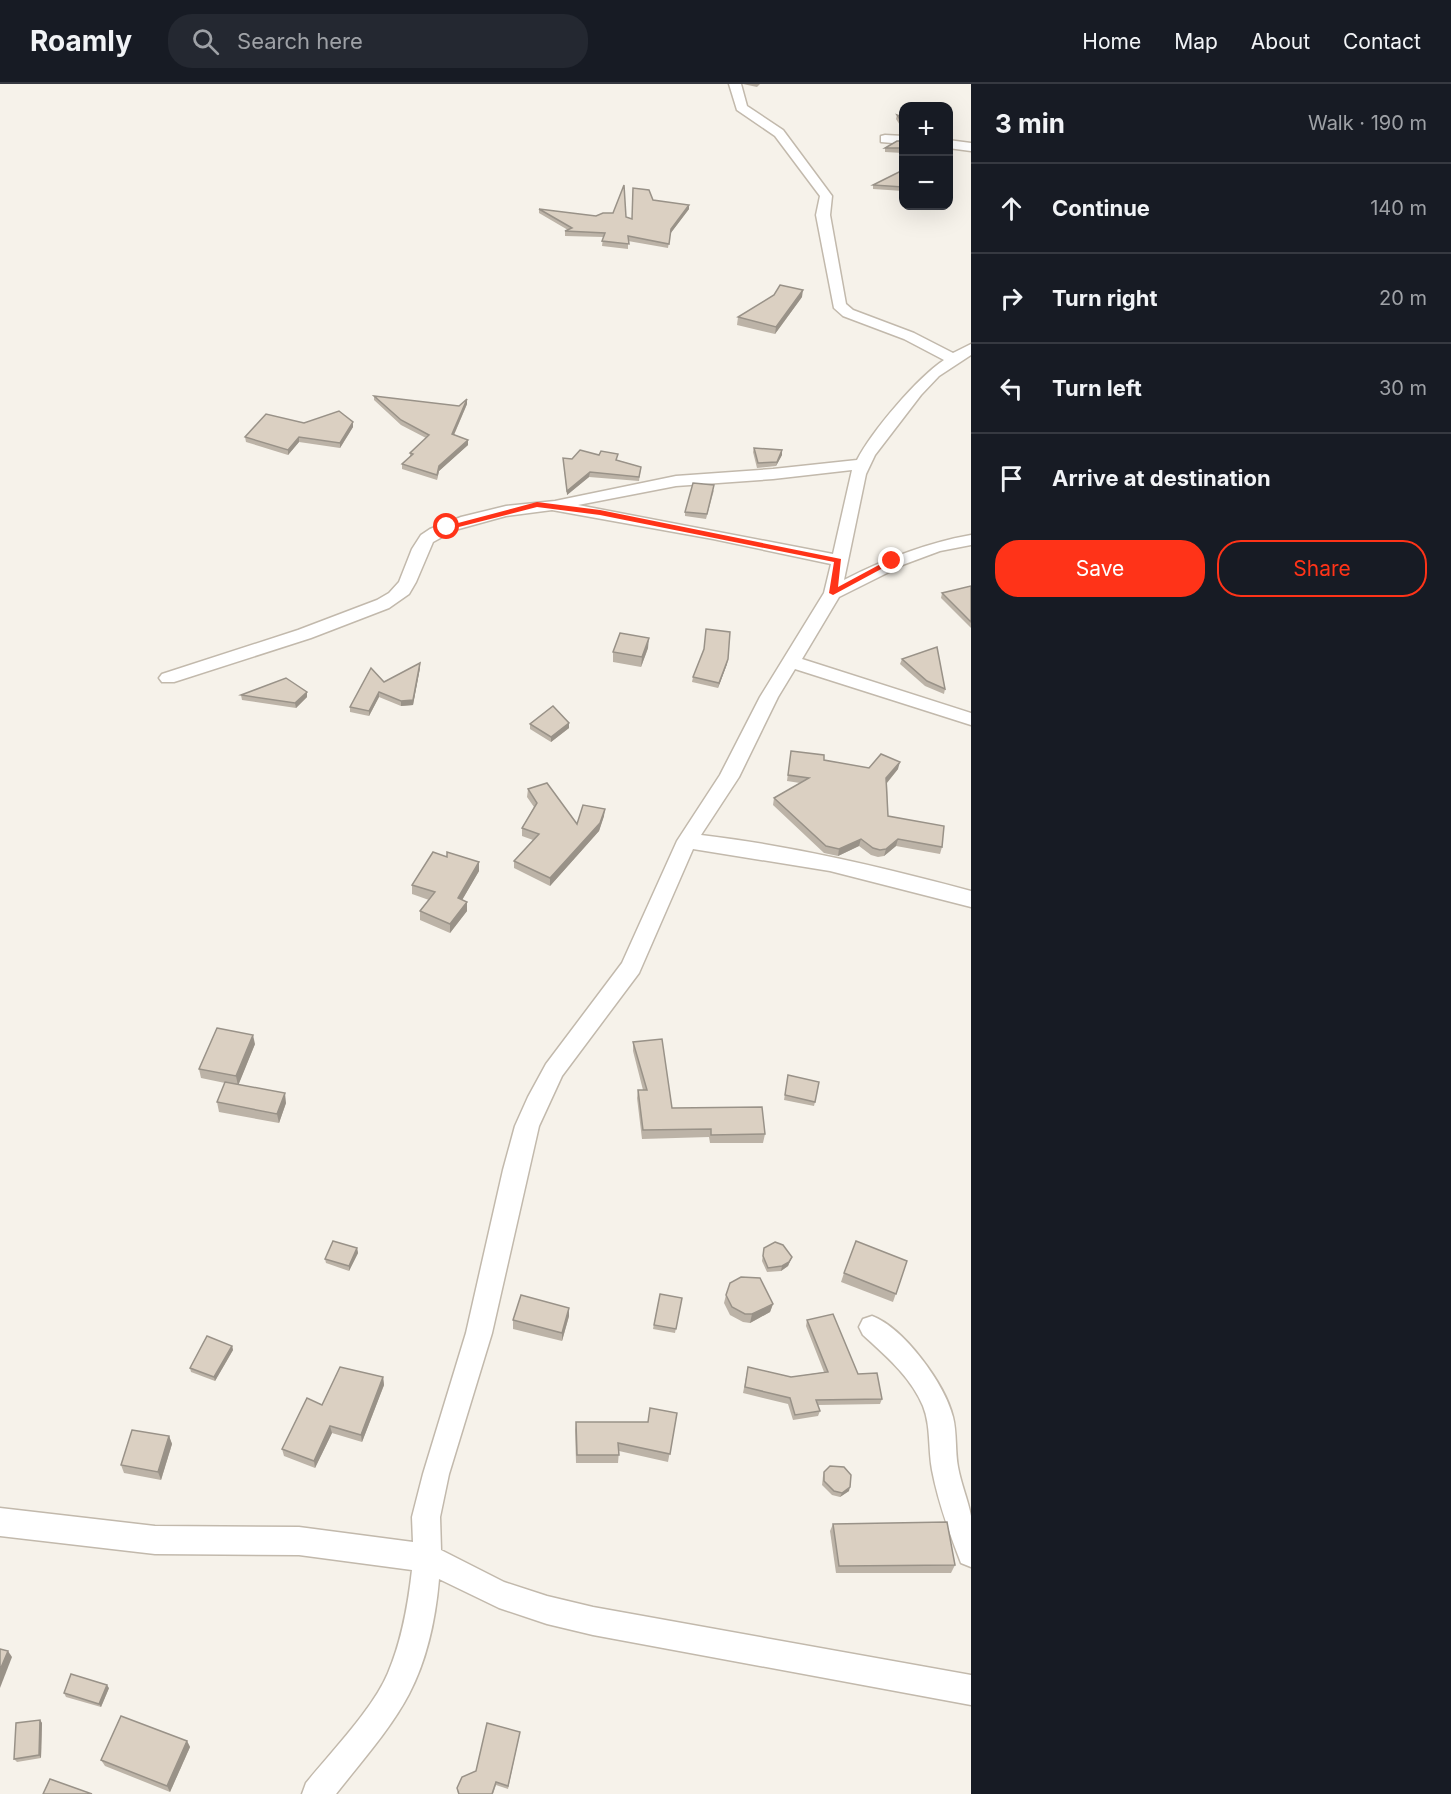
<!DOCTYPE html>
<html lang="en">
<head>
<meta charset="utf-8">
<style>
	:root { --surface:#171b24; --page:#242831; --text:#f1f3f6; --muted:#9ea1a6; --line:#363941; --accent:#ff3318 }
	body { margin:0; font-family:Inter,sans-serif; background:var(--page); color:var(--text) }
	.controls { position:absolute; right:18px; top:18px; display:grid; overflow:hidden; border-radius:12px; box-shadow:0 6px 24px #0002 }
	.controls button { width:54px; height:54px; display:grid; place-items:center; padding:0; border:0; border-bottom:2px solid var(--line); background:var(--surface); color:var(--text); font:30px sans-serif }
	.stop { position:absolute; width:18px; height:18px; margin:-14px; border:4px solid #ff3318; border-radius:50%; background:#fff }
	.stop.end { background:#ff3318; border-color:#fff; box-shadow:0 2px 6px #0008 }
	.list { margin:0; padding:0; list-style:none }
	h2 { display:flex; justify-content:space-between; align-items:center; height:78px; margin:0; padding:0 24px; font-size:26px }
	h2 small { font-size:20px; font-weight:400; color:var(--muted) }
	.list li { display:grid; grid-template-columns:39px 1fr auto; gap:18px; align-items:center; box-sizing:border-box; height:90px; padding:0 24px; border-top:2px solid var(--line) }
	.list b { display:block; font-size:22px; white-space:nowrap }
	.list em { font-size:20px; font-style:normal; color:var(--muted) }
	.actions { display:flex; gap:12px; padding:18px 24px }
	.actions a { flex:1; padding:14px 0; border:2px solid var(--accent); border-radius:24px; text-align:center; font-size:21px; color:var(--accent) }
	.actions .main { background:var(--accent); color:#fff }
	.icon { flex:none; width:33px; height:33px; fill:none; stroke:currentColor; stroke-width:2; stroke-linecap:round; stroke-linejoin:round }
	.map { position:relative; flex:none; width:971px; height:1710px; overflow:hidden }
	header { display:flex; align-items:center; gap:36px; box-sizing:border-box; height:84px; padding:0 30px; background:var(--surface); border-bottom:2px solid var(--line) }
	header strong { font-size:28px }
	nav { display:flex; gap:33px; margin-inline-start:auto; font-size:21px }
	.search { width:420px; height:54px; background:var(--page); display:flex; align-items:center; gap:15px; box-sizing:border-box; padding:0 21px; border-radius:24px; color:var(--muted); font-size:22px }
	main { display:flex }
	aside { flex:1; background:var(--surface) }
	.map>svg:first-child { display:block }
	.lines { fill:none; stroke-linecap:round; stroke-linejoin:round }
	.minor-casing { stroke:#c2b9ac; stroke-width:3 }
	.minor { fill:#fff; fill-rule:evenodd }
	.wall { fill:#bcb3a7 }
	.shaded-wall { fill:#999288 }
	.building { fill:#dbd0c2; stroke:#999288; stroke-width:1.5 }
	.route { fill:#ff3318 }
</style>
</head>
<body>
<header>
<strong>Roamly</strong>
<div class="search"><svg class="icon" aria-label="search" viewBox="0 0 24 24"><circle cx="10" cy="10" r="6"/><path d="M15 15l6 6"/></svg>Search here</div>
<nav><a>Home</a><a>Map</a><a>About</a><a>Contact</a></nav>
</header>
<main>
<div class="map">
<svg width="971" height="1710" viewBox="0 0 971 1710">
	<rect width="100%" height="100%" fill="#f6f2ea"/>
	<g class="lines">
		<defs>
			<g id="minor">
				<path d="M 729,0 L 741,0 L 747,22 L 783,46 L 832,112 L 830,131 L 846,220 L 853,226 L 914,249 L 953,269 L 971,260 L 971,271 L 939,292 L 921,311 L 875,371 L 866,390 L 844,496 C 885,475 926,459 971,451 L 971,461 L 940,467 L 905,480 L 839,513 L 802,575 L 971,629 L 971,641 L 795,585 L 778,613 L 739,693 L 701,751 C 793,762 882,783 971,807 L 971,823 L 830,787 L 693,765 L 639,889 L 562,992 L 539,1042 L 492,1249 L 449,1390 L 440,1433 L 441,1466 L 504,1498 L 547,1512 L 593,1523 L 971,1591 L 971,1621 L 593,1551 L 547,1540 L 499,1524 L 439,1495 C 436,1532 427,1576 409,1610 C 390,1646 361,1678 336,1710 L 302,1710 L 306,1699 C 331,1668 373,1625 388,1589 C 402,1556 408,1521 412,1486 L 299,1471 L 155,1470 L 0,1452 L 0,1424 L 155,1442 L 299,1443 L 413,1458 L 412,1433 L 423,1390 L 466,1249 L 503,1086 L 515,1042 L 528,1013 L 546,980 L 622,879 L 677,757 L 720,691 L 760,613 L 824,509 L 831,480 L 713,455 L 552,426 L 506,432 L 455,446 L 433,458 L 416,498 L 409,510 L 389,524 L 311,554 L 174,598 L 162,598 L 159,594 L 162,590 L 298,546 L 377,516 L 389,509 L 399,498 L 412,465 L 421,451 L 430,445 L 461,433 L 506,422 L 555,417 L 676,392 L 773,385 L 857,376 C 872,347 917,294 944,276 L 904,255 L 843,232 L 834,224 L 816,131 L 820,112 L 775,52 L 737,26 ZM 852,386 L 833,470 L 578,421 L 676,402 L 773,395 Z"/>
				<polygon points="885,51 904,52 904,60 881,58 881,52"/>
				<polygon points="948,56 971,59 971,67 948,64"/>
				<path d="M 872,1232 C 904,1244 945,1300 953,1333 C 957,1349 955,1367 958,1383 C 961,1400 968,1416 971,1432 C 971,1448 971,1467 971,1483 L 961,1479 C 949,1448 938,1418 932,1386 C 928,1364 931,1342 923,1322 C 911,1293 885,1271 863,1251 L 859,1243 L 863,1235 Z"/>
			</g>
		</defs>
		<use href="#minor" class="minor-casing"/>
		<use href="#minor" class="minor"/>
	</g>
	<g class="wall">
		<polygon points="743,0 760,0 757,3"/>
		<polygon points="897,31 903,33 903,46 896,35"/>
		<polygon points="903,57 903,69 885,68 885,64"/>
		<polygon points="903,86 903,107 873,105 873,101"/>
		<polygon points="653,116 689,125 670,150 668,164 628,157 628,165 602,162 603,153 565,152 565,147 568,146 539,129 539,125 596,132 626,133 632,135"/>
		<polygon points="802,213 775,250 737,241 738,233"/>
		<polygon points="374,312 459,322 467,320 454,351 468,356 468,361 439,387 437,396 402,385 402,380 410,373 410,369 426,354 401,341 374,316"/>
		<polygon points="304,339 353,343 340,364 299,358 288,371 246,358 245,353"/>
		<polygon points="754,364 782,366 782,371 776,382 757,384 753,368"/>
		<polygon points="563,374 572,375 617,376 641,383 639,397 589,393 567,411"/>
		<polygon points="714,406 706,435 685,432 685,428"/>
		<polygon points="971,502 971,544 941,514 942,509"/>
		<polygon points="648,564 641,583 613,578 613,568"/>
		<polygon points="902,575 945,605 944,610 925,602 900,580"/>
		<polygon points="420,579 420,584 413,621 401,622 379,613 369,632 350,628 350,623 384,598"/>
		<polygon points="727,580 718,604 692,598 693,593"/>
		<polygon points="307,608 307,613 296,624 242,616 241,611"/>
		<polygon points="569,639 569,644 551,658 530,645 530,640"/>
		<polygon points="790,674 824,676 869,684 898,685 887,699 888,732 942,763 940,770 896,762 884,772 878,773 871,771 859,762 838,772 824,769 773,721 774,714 800,699 787,697"/>
		<polygon points="528,705 577,740 604,732 599,747 550,802 514,784 514,777 533,756 522,752 522,744 534,723 527,713"/>
		<polygon points="479,787 462,816 467,818 467,827 450,849 420,836 420,827 429,816 412,810 412,801"/>
		<polygon points="633,958 672,1024 765,1050 763,1059 710,1059 709,1053 642,1055 637,1014 638,1006 643,1006 633,967"/>
		<polygon points="255,960 238,1001 286,1019 279,1039 219,1028 217,1018 225,999 201,994 199,985"/>
		<polygon points="788,991 815,1018 814,1022 784,1016"/>
		<polygon points="357,1164 358,1169 349,1187 326,1179 325,1175"/>
		<polygon points="764,1164 790,1177 788,1182 781,1187 767,1188 762,1177"/>
		<polygon points="907,1177 893,1218 841,1198 844,1189"/>
		<polygon points="660,1210 682,1214 675,1249 653,1245"/>
		<polygon points="726,1211 773,1220 770,1228 750,1239 743,1238 730,1231 724,1219"/>
		<polygon points="569,1224 569,1232 562,1257 513,1245 513,1236"/>
		<polygon points="807,1236 882,1315 880,1320 818,1321 820,1327 818,1332 793,1336 788,1320 743,1309 748,1283 791,1293 824,1288 806,1242"/>
		<polygon points="232,1262 233,1266 215,1297 191,1288 190,1284"/>
		<polygon points="383,1293 384,1301 362,1358 332,1349 315,1384 284,1372 282,1365 322,1321"/>
		<polygon points="677,1329 668,1378 619,1367 618,1379 576,1379 575,1346 576,1338 648,1338"/>
		<polygon points="169,1352 172,1360 161,1396 124,1389 121,1381"/>
		<polygon points="824,1388 849,1407 840,1413 832,1411 822,1401 823,1392"/>
		<polygon points="833,1440 955,1481 951,1489 836,1489 830,1447"/>
		<polygon points="109,1604 101,1623 66,1613 64,1609"/>
		<polygon points="40,1636 42,1639 41,1674 17,1678 14,1675"/>
		<polygon points="520,1648 508,1705 496,1701 493,1710 458,1710 457,1704"/>
		<polygon points="187,1657 190,1663 170,1708 105,1682 101,1676"/>
	</g>
	<g class="shaded-wall">
		<polygon points="689,121 689,125 670,150 668,164 671,145"/>
		<polygon points="803,206 802,213 775,250 776,243"/>
		<polygon points="467,315 467,320 452,355 452,350"/>
		<polygon points="353,338 353,343 340,364 340,359"/>
		<polygon points="299,353 299,358 288,371 288,366"/>
		<polygon points="468,356 468,361 439,387 437,396 439,382"/>
		<polygon points="782,366 782,371 776,382 777,378"/>
		<polygon points="590,388 589,393 567,411 567,407"/>
		<polygon points="649,554 648,564 641,583 642,573"/>
		<polygon points="728,575 727,580 718,604 719,599"/>
		<polygon points="420,579 420,584 413,621 401,622 401,617"/>
		<polygon points="307,608 307,613 296,624 295,619"/>
		<polygon points="379,608 379,613 369,632 369,627"/>
		<polygon points="569,639 569,644 551,658 551,653"/>
		<polygon points="900,678 898,685 885,701 886,694"/>
		<polygon points="605,725 604,732 599,747 550,802 550,794"/>
		<polygon points="861,755 859,762 838,772 839,765"/>
		<polygon points="898,755 896,762 884,772 886,765"/>
		<polygon points="479,778 479,787 458,823 458,814"/>
		<polygon points="467,818 467,827 450,849 450,840"/>
		<polygon points="253,951 255,960 238,1002 236,992"/>
		<polygon points="285,1009 286,1019 279,1039 277,1030"/>
		<polygon points="357,1164 358,1169 349,1187 349,1182"/>
		<polygon points="792,1173 788,1182 781,1187 782,1182"/>
		<polygon points="773,1220 770,1228 750,1239 752,1230"/>
		<polygon points="569,1224 569,1232 562,1257 562,1249"/>
		<polygon points="232,1262 233,1266 215,1297 214,1293"/>
		<polygon points="383,1293 384,1301 362,1358 361,1351"/>
		<polygon points="330,1342 332,1349 315,1384 314,1377"/>
		<polygon points="169,1352 172,1360 161,1396 158,1388"/>
		<polygon points="850,1403 849,1407 840,1413 842,1409"/>
		<polygon points="8,1567 12,1573 0,1604 0,1586"/>
		<polygon points="107,1601 109,1604 101,1623 99,1620"/>
		<polygon points="40,1636 42,1639 41,1674 39,1671"/>
		<polygon points="187,1657 190,1663 170,1708 167,1702"/>
	</g>
	<g class="building">
		<polygon points="897,31 903,33 903,40"/>
		<polygon points="897,57 903,57 903,64 885,64"/>
		<polygon points="903,86 903,103 873,101"/>
		<polygon points="624,101 626,133 632,135 633,104 649,106 653,116 689,121 671,145 669,160 628,152 629,160 602,157 605,149 565,147 572,144 539,125 596,132 603,129 613,129"/>
		<polygon points="780,201 803,206 776,243 738,233 774,211"/>
		<polygon points="374,312 459,322 467,315 452,350 468,356 439,382 437,391 402,380 413,370 410,369 429,351 401,336"/>
		<polygon points="339,327 353,338 340,359 299,353 288,366 245,353 266,330 304,339"/>
		<polygon points="754,364 782,366 777,378 758,379"/>
		<polygon points="580,366 599,371 601,367 618,370 616,376 641,383 639,393 590,388 567,407 563,374 572,375"/>
		<polygon points="693,399 714,401 707,430 685,428"/>
		<polygon points="971,502 971,538 942,509"/>
		<polygon points="706,545 730,548 728,575 719,599 693,593 704,565"/>
		<polygon points="620,549 649,554 642,573 613,568"/>
		<polygon points="937,563 945,605 927,597 902,575"/>
		<polygon points="420,579 413,616 401,617 379,608 369,627 350,623 371,584 384,598"/>
		<polygon points="286,594 307,608 295,619 241,611"/>
		<polygon points="553,622 569,639 551,653 530,640"/>
		<polygon points="791,667 824,671 824,676 869,684 881,670 900,678 886,694 888,732 944,742 942,763 898,755 886,765 880,766 873,764 861,755 839,765 826,762 774,714 809,694 788,691"/>
		<polygon points="547,699 577,740 583,721 605,725 600,739 550,794 514,777 539,750 522,744 537,719 528,705"/>
		<polygon points="433,768 447,773 447,768 479,778 458,814 467,818 450,840 420,827 435,808 412,801"/>
		<polygon points="217,944 253,951 236,992 199,985"/>
		<polygon points="662,955 672,1024 762,1023 765,1050 711,1051 711,1045 643,1046 638,1006 647,1006 633,958"/>
		<polygon points="788,991 819,998 815,1018 785,1011"/>
		<polygon points="225,998 285,1009 277,1030 217,1018"/>
		<polygon points="333,1157 357,1164 349,1182 325,1175"/>
		<polygon points="856,1157 907,1177 896,1210 844,1189"/>
		<polygon points="775,1158 783,1161 792,1173 789,1178 782,1182 768,1184 763,1172 764,1164"/>
		<polygon points="741,1193 760,1194 773,1220 752,1230 745,1230 732,1223 726,1211 730,1199"/>
		<polygon points="660,1210 682,1214 676,1245 654,1241"/>
		<polygon points="521,1211 569,1224 562,1249 513,1236"/>
		<polygon points="833,1230 858,1290 877,1289 882,1315 816,1316 820,1327 795,1331 790,1314 745,1303 748,1283 791,1293 828,1288 807,1236"/>
		<polygon points="207,1252 232,1262 214,1293 190,1284"/>
		<polygon points="340,1283 383,1293 361,1351 330,1342 314,1377 282,1365 307,1314 322,1321"/>
		<polygon points="650,1324 677,1329 670,1370 618,1359 619,1371 577,1371 576,1338 648,1338"/>
		<polygon points="132,1346 169,1352 158,1388 121,1381"/>
		<polygon points="830,1382 844,1383 851,1391 850,1403 842,1409 834,1407 824,1397 824,1388"/>
		<polygon points="947,1438 955,1481 839,1482 833,1440"/>
		<polygon points="0,1565 8,1567 0,1586"/>
		<polygon points="71,1590 107,1601 99,1620 64,1609"/>
		<polygon points="121,1632 187,1657 167,1702 101,1676"/>
		<polygon points="40,1636 39,1671 14,1675 16,1639"/>
		<polygon points="487,1639 520,1648 508,1702 496,1698 492,1710 459,1710 457,1704 462,1693 476,1687"/>
		<polygon points="50,1695 92,1710 43,1710"/>
	</g>
	<polygon class="route" points="537,418 600,426 841,475 838,503 890,475 896,477 833,511 829,509 834,478 600,431 537,423 447,446 443,443"/>
</svg>
<div class="controls">
<button>+</button>
<button>−</button>
</div>
<div class="stop" style="left:447px;top:443px"></div>
<div class="stop end" style="left:892px;top:477px"></div>
</div>
<aside>
<h2>3 min<small>Walk · 190 m</small></h2>
<ul class="list">
<li><svg class="icon" aria-label="ahead" viewBox="0 0 24 24"><path d="M12 20V5M6 11l6-6 6 6"/></svg><div><b>Continue</b></div><em>140 m</em></li>
<li><svg class="icon" aria-label="right" viewBox="0 0 24 24"><path d="M7 20v-9h11M14 6l5 5-5 5"/></svg><div><b>Turn right</b></div><em>20 m</em></li>
<li><svg class="icon" aria-label="left" viewBox="0 0 24 24"><path d="M17 20v-9H6M10 6l-5 5 5 5"/></svg><div><b>Turn left</b></div><em>30 m</em></li>
<li><svg class="icon" aria-label="arrive" viewBox="0 0 24 24"><path d="M6 21V4h12l-3 4 3 4H6"/></svg><div><b>Arrive at destination</b></div></li>
</ul>
<div class="actions"><a class="main">Save</a><a>Share</a></div>
</aside>
</main>
</body>
</html>
